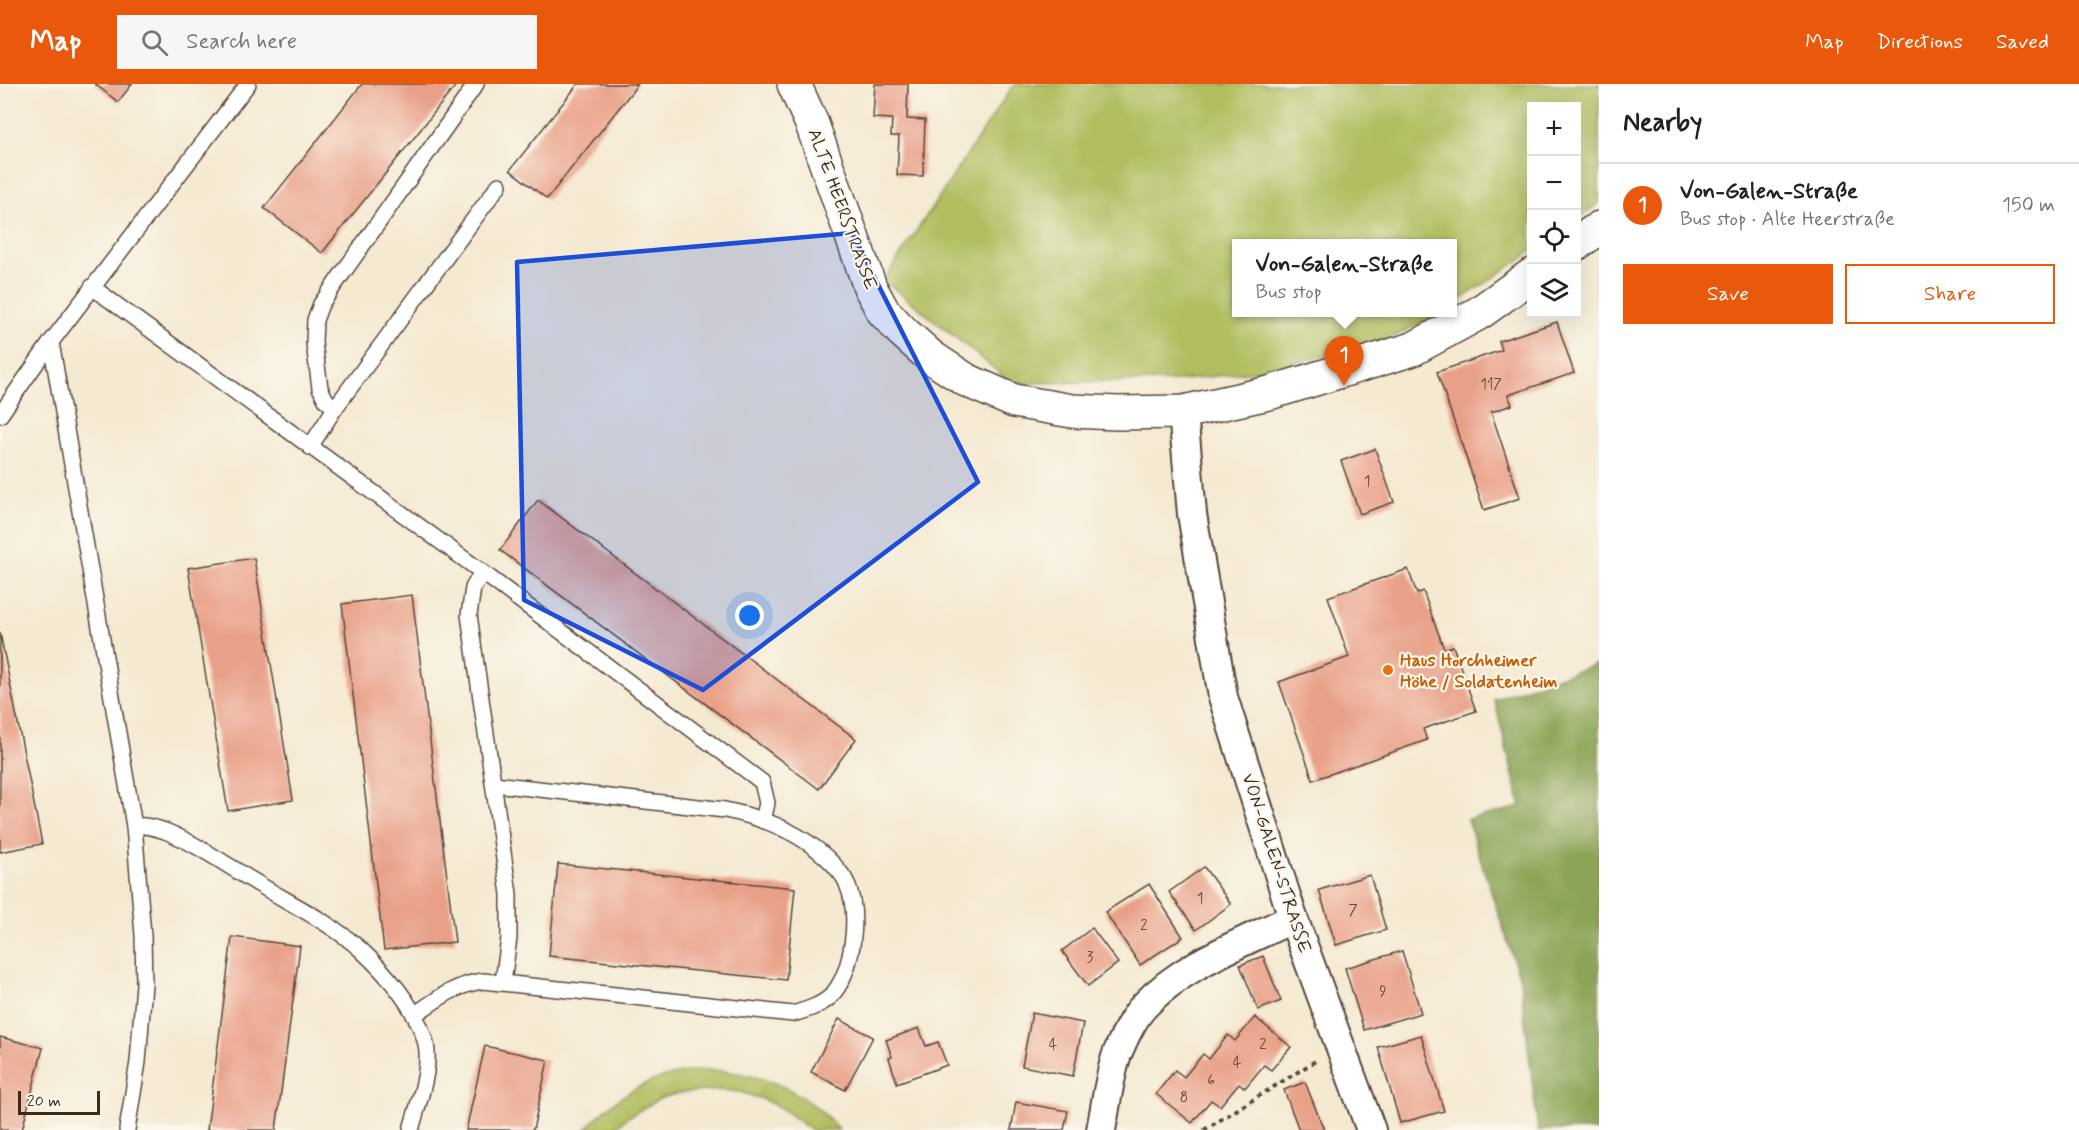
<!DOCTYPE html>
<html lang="en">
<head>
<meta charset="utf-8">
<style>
	:root { --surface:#fff; --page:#f6f6f6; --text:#222; --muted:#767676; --line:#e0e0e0; --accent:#ea580c }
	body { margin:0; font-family:Mynerve,sans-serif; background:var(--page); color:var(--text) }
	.controls { position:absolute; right:18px; top:18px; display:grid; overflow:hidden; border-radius:0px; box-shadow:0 6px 24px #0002 }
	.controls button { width:54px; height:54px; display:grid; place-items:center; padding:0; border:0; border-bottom:2px solid var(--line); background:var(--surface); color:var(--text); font:30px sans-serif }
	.scale { position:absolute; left:18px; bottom:15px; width:82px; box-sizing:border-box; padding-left:6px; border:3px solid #3b2a1e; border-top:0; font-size:16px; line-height:21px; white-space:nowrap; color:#3b2a1e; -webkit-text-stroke:4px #fbf7ec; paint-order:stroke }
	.you { position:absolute; left:750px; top:532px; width:21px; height:21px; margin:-15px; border:4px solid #fff; border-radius:50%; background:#1a73e8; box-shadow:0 0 0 9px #1a73e833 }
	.badge { display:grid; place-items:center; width:39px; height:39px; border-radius:50%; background:var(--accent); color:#fff; font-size:20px; font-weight:700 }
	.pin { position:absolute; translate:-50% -50px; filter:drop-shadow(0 2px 3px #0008) }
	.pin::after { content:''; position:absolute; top:32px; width:21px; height:18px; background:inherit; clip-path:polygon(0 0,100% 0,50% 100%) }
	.popup { position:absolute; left:1232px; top:155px; width:225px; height:78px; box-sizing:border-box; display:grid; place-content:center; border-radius:0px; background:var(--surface); filter:drop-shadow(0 2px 4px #0005); font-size:20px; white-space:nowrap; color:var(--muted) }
	.popup b { font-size:22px; color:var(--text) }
	.popup::after { content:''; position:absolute; left:50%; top:100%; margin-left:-12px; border:12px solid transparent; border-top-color:var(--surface) }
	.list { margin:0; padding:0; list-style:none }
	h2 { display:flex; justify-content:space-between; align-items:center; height:78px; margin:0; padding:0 24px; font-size:26px }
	h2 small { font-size:20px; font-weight:400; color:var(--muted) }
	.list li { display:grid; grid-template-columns:39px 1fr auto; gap:18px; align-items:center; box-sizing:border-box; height:84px; padding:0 24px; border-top:2px solid var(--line) }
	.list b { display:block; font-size:22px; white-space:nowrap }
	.list p { margin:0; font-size:20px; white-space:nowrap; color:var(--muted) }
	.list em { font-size:20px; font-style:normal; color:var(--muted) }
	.actions { display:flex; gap:12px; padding:18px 24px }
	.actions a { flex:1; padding:14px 0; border:2px solid var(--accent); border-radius:0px; text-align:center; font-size:21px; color:var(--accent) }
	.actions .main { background:var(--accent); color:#fff }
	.icon { flex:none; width:33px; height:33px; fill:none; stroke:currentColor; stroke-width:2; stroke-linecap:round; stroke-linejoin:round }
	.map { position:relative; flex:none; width:1599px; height:1046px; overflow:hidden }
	header { display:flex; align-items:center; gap:36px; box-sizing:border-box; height:84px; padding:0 30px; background:var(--accent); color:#fff }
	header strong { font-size:28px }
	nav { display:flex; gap:33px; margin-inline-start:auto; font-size:21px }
	.search { width:420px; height:54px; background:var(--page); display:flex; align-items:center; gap:15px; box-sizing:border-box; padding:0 21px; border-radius:0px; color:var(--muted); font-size:22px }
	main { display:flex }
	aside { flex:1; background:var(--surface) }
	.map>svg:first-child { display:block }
	.green { fill:#b1bd5f; stroke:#76743e; stroke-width:1.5 }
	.forest { fill:#8ca456; stroke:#64673a; stroke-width:1.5 }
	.building { fill:#e9a088 }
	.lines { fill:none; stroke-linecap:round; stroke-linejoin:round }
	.service-casing { stroke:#574739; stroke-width:18 }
	.minor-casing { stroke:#574739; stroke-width:32 }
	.tertiary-casing { stroke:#574739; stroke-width:36 }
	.path { stroke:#574739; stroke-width:4; stroke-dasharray:4.5 4.5; stroke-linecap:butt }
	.service { stroke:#fff; stroke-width:15 }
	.minor { stroke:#fff; stroke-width:28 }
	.tertiary { stroke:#fff; stroke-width:33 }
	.marked { fill:#1d4ed8; fill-opacity:0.2; stroke:#1d4ed8; stroke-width:4.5; stroke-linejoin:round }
	.food-dot { fill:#e8710a; stroke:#fbf7ec; stroke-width:2 }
	.labels { text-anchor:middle; stroke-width:4.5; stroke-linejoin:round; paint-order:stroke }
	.number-label { font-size:15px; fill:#664838 }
	.street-label { font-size:18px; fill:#3b2a1e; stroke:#fbf7ec }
	.food-label { font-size:18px; font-weight:bold; fill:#c56008; stroke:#fbf7ec; text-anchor:start }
</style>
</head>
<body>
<header>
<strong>Map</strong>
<div class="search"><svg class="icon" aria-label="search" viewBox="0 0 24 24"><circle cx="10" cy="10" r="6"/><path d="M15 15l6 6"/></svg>Search here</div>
<nav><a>Map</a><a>Directions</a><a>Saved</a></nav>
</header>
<main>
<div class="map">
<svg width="1599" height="1046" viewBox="0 0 1599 1046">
	<rect width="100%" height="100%" fill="#fbf7ec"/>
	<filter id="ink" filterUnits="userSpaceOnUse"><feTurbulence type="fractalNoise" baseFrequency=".0167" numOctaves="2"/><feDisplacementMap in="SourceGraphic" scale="12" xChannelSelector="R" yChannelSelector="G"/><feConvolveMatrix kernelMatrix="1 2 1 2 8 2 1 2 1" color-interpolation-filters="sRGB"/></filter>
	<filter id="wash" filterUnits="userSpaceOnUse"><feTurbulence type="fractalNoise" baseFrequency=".008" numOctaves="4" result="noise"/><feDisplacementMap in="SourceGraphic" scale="24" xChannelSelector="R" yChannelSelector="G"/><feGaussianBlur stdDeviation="1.35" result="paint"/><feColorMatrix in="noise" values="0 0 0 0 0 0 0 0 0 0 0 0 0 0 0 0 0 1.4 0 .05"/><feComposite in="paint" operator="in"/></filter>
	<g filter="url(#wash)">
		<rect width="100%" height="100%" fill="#f4e9d1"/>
		<g class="green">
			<polygon points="1014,0 1599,0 1599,119 1577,135 1576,22 1532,22 1531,168 1452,221 1452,160 1236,160 1236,228 1440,229 1433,233 1379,260 1263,286 1176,297 1012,299 884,196"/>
			<path d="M 706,986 C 758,988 805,1004 839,1046 L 811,1046 L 781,1024 L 762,1015 L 740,1008 L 720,1006 L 680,1009 L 661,1014 L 628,1033 L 612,1046 L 585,1046 C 620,1007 653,990 706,986 Z"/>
		</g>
		<polygon class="forest" points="1599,579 1599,1046 1538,1046 1520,895 1467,735 1521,723 1494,615"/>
		<g id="blocks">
			<g class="building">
				<polygon points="95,0 132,0 118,18"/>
				<polygon points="362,0 457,0 322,169 264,124"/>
				<polygon points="578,0 638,0 547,115 510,86"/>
				<polygon points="875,0 908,0 907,35 925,36 923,92 897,91 899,52 891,52 892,35 873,34"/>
				<polygon points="1557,238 1574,289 1508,311 1512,321 1491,328 1520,414 1484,426 1437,288 1502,266 1499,257"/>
				<polygon points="1375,365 1394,418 1360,430 1341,377"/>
				<polygon points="538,416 856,655 819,705 500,466"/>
				<polygon points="254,474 293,716 228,727 188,484"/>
				<polygon points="1408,485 1417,510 1423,507 1444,565 1453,562 1476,627 1423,645 1427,656 1313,696 1279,598 1349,573 1328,513"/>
				<polygon points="412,511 455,858 384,866 342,520"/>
				<polygon points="0,549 42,760 0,768"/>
				<polygon points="558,780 795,804 786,896 549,872"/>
				<polygon points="1204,783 1231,820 1196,846 1169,808"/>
				<polygon points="1370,791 1386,846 1336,861 1319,806"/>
				<polygon points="1149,800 1183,853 1140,881 1105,828"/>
				<polygon points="1092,844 1118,879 1088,902 1062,867"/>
				<polygon points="232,853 300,862 276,1046 207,1046"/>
				<polygon points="1402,867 1421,929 1364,946 1345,884"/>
				<polygon points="1263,872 1281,917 1258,926 1240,881"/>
				<polygon points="1032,929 1083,939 1073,992 1022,982"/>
				<polygon points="1255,933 1291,963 1271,986 1264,981 1245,1004 1239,999 1220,1022 1211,1016 1192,1039 1156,1010 1175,986 1184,993 1203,970 1209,975 1228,951 1235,957"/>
				<polygon points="839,935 873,953 845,1006 811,988"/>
				<polygon points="919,944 926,962 938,958 947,981 897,999 889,974 892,973 886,956"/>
				<polygon points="1421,951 1444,1027 1400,1039 1378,963"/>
				<polygon points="0,953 43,964 22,1046 0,1046"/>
				<polygon points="485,962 548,976 533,1046 466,1046"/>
				<polygon points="1305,998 1324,1046 1299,1046 1284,1006"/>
				<polygon points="1016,1018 1068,1027 1064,1046 1011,1046"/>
			</g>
		</g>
	</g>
	<g filter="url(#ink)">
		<use href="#blocks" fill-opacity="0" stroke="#574739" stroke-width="1.5"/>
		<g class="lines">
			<defs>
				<g id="service">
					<polyline points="92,203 482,488 762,698 767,719 763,737"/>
					<polyline points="51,258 134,742 143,851 144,900 138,978 127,1046"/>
					<polyline points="335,324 326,316 320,304 314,259 315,236 321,220 476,0"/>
					<polyline points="0,331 51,258 248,0"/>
					<polyline points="310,363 335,324 499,101"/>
					<polyline points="482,488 473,504 469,531 509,810 509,854 503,898"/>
					<path d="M 134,742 C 145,741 154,743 165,747 C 198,760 229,783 260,801 C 293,821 331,839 360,865 C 385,888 413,920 424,953 C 434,979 418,1019 411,1046"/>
					<path d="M 414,931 C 438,915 454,901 483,897 L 793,930 C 806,926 820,922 830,913 C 854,888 860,830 847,800 C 845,793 838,786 834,781 C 806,751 765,734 725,726 L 494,700"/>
				</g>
				<g id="minor">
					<polyline points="1183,328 1192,430 1223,613 1293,834 1371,1046"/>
					<path d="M 1101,1046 C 1106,1021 1109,994 1117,970 C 1124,954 1132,935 1144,922 C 1183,880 1243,859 1293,834"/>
				</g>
				<g id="tertiary">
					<polyline points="794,0 812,40 870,203 883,227 903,248 931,273 966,296 1014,317 1072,327 1117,329 1183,328 1269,309 1413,265 1479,229 1532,191"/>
					<polyline points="1576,160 1599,144"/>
				</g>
			</defs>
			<use href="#service" class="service-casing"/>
			<use href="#minor" class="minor-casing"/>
			<use href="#tertiary" class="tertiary-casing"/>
			<polyline class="path" points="1204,1046 1317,976"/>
			<use href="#service" class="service"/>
			<use href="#minor" class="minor"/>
			<use href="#tertiary" class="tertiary"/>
		</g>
	</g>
	<path class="marked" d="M 852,149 L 978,398 L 703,606 L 524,516 L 517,178 Z"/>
	<circle class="food-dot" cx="1388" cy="586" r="6"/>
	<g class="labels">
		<g class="number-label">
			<text x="1491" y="305">117</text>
			<text x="1367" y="402">1</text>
			<text x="1200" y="819">1</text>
			<text x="1353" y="831">7</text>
			<text x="1144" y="846">2</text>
			<text x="1090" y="878">3</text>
			<text x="1383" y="912">9</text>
			<text x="1053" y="965">4</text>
			<text x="1263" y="965">2</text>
			<text x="1237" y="983">4</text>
			<text x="1211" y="1001">6</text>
			<text x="1184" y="1018">8</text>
		</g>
		<g class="street-label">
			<text transform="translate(843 125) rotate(70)" y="6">ALTE HEERSTRASSE</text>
			<text transform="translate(1277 779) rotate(72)" y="6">VON-GALEN-STRASSE</text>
		</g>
		<g class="food-label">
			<text x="1400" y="582">Haus Horchheimer<tspan x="1400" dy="21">Höhe / Soldatenheim</tspan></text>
		</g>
	</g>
</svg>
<div class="controls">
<button>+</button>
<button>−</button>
<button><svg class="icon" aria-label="locate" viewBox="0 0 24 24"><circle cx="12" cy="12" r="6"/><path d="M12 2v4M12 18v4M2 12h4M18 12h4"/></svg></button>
<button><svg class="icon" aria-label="layers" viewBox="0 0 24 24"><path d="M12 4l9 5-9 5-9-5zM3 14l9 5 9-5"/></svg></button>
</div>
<div class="scale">20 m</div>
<div class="you"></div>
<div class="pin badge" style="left:1344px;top:302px">1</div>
<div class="popup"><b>Von-Galen-Straße</b>Bus stop</div>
</div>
<aside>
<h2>Nearby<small></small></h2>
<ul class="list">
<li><span class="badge">1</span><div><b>Von-Galen-Straße</b><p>Bus stop · Alte Heerstraße</p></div><em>150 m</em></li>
</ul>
<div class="actions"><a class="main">Save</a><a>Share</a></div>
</aside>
</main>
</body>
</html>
